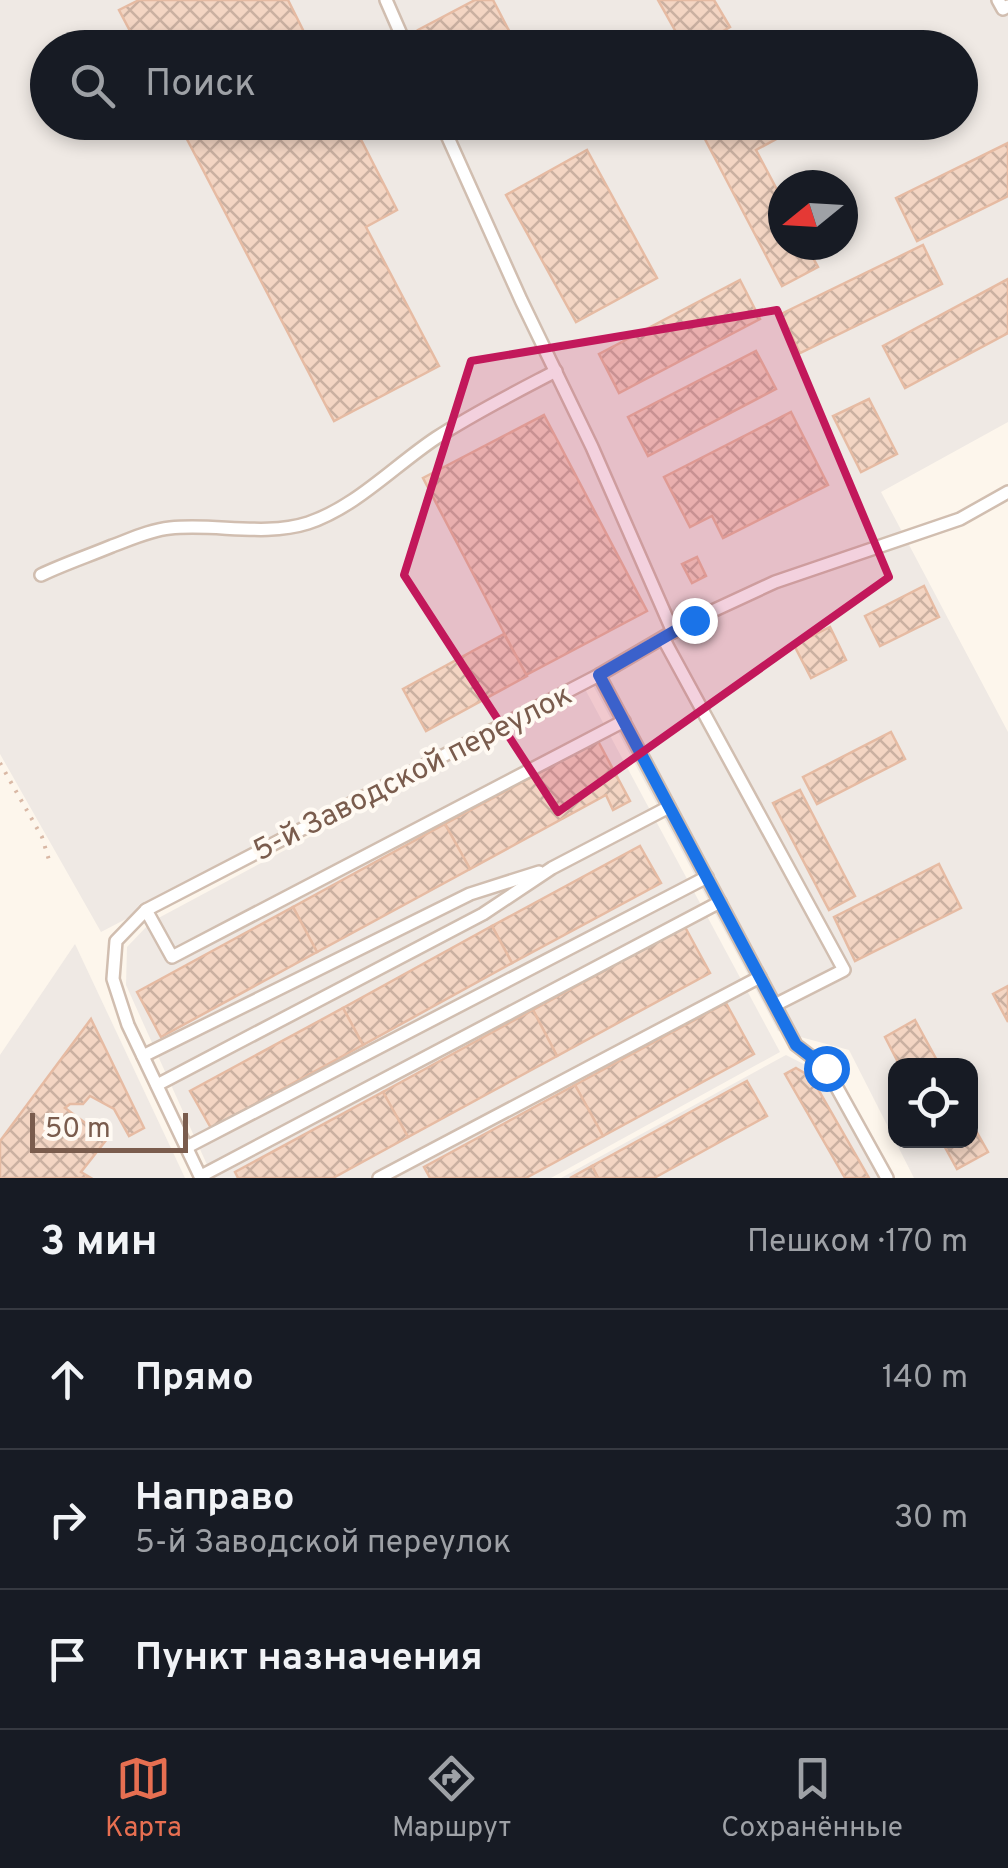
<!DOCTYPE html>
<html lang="ru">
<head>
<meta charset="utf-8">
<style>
	:root { --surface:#171b24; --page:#20242c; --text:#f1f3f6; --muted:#9ea1a6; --line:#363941; --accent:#e76f51 }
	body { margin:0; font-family:Overpass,sans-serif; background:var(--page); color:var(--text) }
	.controls { position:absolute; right:30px; bottom:30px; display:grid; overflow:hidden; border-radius:20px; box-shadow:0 5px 15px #0003 }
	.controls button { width:90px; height:90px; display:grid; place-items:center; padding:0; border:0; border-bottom:2px solid var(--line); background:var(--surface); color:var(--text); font:50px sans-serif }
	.compass { position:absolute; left:768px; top:170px; width:90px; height:90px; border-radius:50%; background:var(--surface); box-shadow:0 5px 15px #0003; rotate:252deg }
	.scale { position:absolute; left:30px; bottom:25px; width:158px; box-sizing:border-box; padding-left:10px; border:5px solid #7a5c4d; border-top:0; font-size:28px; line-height:35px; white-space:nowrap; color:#7a5c4d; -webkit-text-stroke:8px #fffaf3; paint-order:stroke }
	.stop { position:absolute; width:30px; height:30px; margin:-22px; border:8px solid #1a73e8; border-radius:50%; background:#fff }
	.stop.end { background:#1a73e8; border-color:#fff; box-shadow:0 2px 10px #0008 }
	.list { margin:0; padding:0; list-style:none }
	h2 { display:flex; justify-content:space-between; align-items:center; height:130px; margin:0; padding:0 40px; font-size:42px }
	h2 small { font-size:32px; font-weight:400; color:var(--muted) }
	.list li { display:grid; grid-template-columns:65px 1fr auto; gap:30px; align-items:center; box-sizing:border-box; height:140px; padding:0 40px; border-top:2px solid var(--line) }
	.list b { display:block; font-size:38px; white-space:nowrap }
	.list p { margin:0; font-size:32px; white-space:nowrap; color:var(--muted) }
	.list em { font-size:32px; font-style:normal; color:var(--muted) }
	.icon { flex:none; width:55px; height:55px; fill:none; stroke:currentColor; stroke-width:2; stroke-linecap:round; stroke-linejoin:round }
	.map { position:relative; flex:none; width:1008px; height:1178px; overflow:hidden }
	.search { position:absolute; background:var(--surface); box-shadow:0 5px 15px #0003; left:30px; right:30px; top:30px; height:110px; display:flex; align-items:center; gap:25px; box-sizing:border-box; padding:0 35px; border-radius:55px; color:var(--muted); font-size:38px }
	.sheet { height:550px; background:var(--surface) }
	nav { display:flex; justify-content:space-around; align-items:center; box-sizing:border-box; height:140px; border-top:2px solid var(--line); background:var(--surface); font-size:28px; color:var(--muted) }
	nav a { display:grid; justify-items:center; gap:5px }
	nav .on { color:var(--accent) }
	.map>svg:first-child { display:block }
	.industrial { fill:#efe9e4; fill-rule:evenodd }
	.building { fill:url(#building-cross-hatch); stroke:#e6bba3; stroke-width:2.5 }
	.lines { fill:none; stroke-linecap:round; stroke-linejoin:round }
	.lane-casing { stroke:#d1beb0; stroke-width:16 }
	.path { stroke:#d9b8a5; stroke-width:4; stroke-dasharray:2.5 8; stroke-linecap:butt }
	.lane { stroke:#fff; stroke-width:11 }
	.route { stroke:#1a73e8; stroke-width:12 }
	.marked { fill:#c2185b; fill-opacity:0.2; stroke:#c2185b; stroke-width:8; stroke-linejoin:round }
	.labels { text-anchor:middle; stroke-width:8; stroke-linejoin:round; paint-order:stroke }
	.street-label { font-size:30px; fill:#7a5c4d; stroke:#fffaf3 }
</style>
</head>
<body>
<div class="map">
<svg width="1008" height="1178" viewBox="0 0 1008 1178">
	<defs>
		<pattern id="building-cross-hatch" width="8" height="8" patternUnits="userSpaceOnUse" patternTransform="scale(2.5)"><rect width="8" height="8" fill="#f3d5c3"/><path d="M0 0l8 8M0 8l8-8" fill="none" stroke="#cab0a1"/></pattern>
	</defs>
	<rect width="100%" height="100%" fill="#fdf6ec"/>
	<g class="industrial">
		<path d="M 0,0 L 1008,0 L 1008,422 L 881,492 L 1008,732 L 1008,1178 L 914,1178 L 849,1050 L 778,1031 L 589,678 L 101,932 L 0,754 ZM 48,48 L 960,48 L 960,122 L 48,122 ZM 783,185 L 843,185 L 843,245 L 783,245 ZM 896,1066 L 970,1066 L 970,1140 L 896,1140 Z"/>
		<polygon points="585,689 780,1052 551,1178 213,1178 126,985 127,947 151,922"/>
		<polygon points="75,944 185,1178 0,1178 0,1055"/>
		<polygon points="786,1055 821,1073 879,1178 561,1178"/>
	</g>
	<g class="building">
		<polygon points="139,0 288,0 312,48 139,48 119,10"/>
		<polygon points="475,0 493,0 518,48 428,48 418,30"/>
		<polygon points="658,0 714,0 730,27 694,48 685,48"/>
		<polygon points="178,122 352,122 397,210 366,227 439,366 334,421"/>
		<polygon points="696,122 772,122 780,137 756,150 783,201 783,245 806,245 818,267 782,286"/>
		<polygon points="1008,143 1008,196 917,241 896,198"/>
		<polygon points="587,150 657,278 576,322 506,195"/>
		<polygon points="923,245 942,284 800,353 781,314"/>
		<polygon points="1008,279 1008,333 905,388 883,346"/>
		<polygon points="740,280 760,319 619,393 599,354"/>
		<polygon points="756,351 776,389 648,456 628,417"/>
		<polygon points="869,399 897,454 861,472 833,416"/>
		<polygon points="791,412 828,485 723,538 712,516 690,527 664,477"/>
		<polygon points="544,415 647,611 526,675 423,478"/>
		<polygon points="697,557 706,576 692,583 682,564"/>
		<polygon points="924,586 939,617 880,646 865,616"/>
		<polygon points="830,627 846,660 811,678 794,645"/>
		<polygon points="504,634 527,676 426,731 403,689"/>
		<polygon points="891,732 905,759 817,804 803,777"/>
		<polygon points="598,741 630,801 613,810 606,795 470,869 445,824"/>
		<polygon points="800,790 855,896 829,910 773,803"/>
		<polygon points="445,824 470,869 317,952 293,907"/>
		<polygon points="640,846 661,883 512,963 492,926"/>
		<polygon points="939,864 961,908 855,961 834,917"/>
		<polygon points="293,907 317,952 161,1037 137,992"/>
		<polygon points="492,926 512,963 363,1045 343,1008"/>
		<polygon points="685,927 710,973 557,1056 533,1010"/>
		<polygon points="1008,986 1008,1022 993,994"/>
		<polygon points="726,1003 754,1054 603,1136 575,1085"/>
		<polygon points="343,1008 363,1045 211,1128 190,1091"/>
		<polygon points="533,1010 557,1056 408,1137 383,1092"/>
		<polygon points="91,1019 144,1128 129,1136 114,1109 90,1096 83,1104 70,1104 65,1108 107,1139 81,1172 91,1178 0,1178 0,1141"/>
		<polygon points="915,1020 940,1066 900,1066 885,1037"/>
		<polygon points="796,1068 811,1077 869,1178 845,1178 785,1074"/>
		<polygon points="747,1081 767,1116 654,1178 598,1178 592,1166"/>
		<polygon points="575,1085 603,1136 526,1178 430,1178 424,1167"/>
		<polygon points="383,1092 408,1137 333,1178 238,1178 235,1172"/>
		<polygon points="970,1120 988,1152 957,1169 941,1140 970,1140"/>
		<polygon points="592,1166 598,1178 570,1178"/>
	</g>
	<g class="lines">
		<defs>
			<g id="lane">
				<polyline points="386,0 407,48"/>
				<polyline points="998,0 1003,9 1008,6"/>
				<polyline points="441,122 521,300 592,447 673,632"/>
				<path d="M 41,575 C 64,564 88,556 112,546 C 131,539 150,530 170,528 C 215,523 264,537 308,523 C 356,507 394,466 436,438 C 474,413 516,392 556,371"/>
				<polyline points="663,638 844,970 775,1005"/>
				<polyline points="599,675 796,1045 826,1068 887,1178"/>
				<polyline points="146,910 599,675 693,620 775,582 960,519 1008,492"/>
				<polyline points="143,1056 470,894 539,872"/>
				<polyline points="157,1085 483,914 552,868 669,807"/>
				<polyline points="187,1147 707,877"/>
				<polyline points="201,1176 720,902"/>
				<polyline points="201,1178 128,1025 113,979 116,941 146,910 172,957 624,721"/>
				<polyline points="379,1178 760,977"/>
			</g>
		</defs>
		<use href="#lane" class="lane-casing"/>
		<polyline class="path" points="0,763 42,837 49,860"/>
		<use href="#lane" class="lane"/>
	</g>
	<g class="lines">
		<polyline class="route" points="694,620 599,675 796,1045 826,1068"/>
	</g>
	<path class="marked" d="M 777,310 L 889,577 L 558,812 L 404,575 L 471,361 Z"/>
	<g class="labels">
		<g class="street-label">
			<text transform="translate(412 772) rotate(-27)" y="10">5-й Заводской переулок</text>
		</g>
	</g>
</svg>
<div class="controls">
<button><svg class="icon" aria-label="locate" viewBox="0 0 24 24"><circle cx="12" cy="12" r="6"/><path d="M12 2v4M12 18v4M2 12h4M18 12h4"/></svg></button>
</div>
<svg class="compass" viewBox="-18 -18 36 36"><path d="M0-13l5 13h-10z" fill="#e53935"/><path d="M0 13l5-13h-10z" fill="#9ea1a6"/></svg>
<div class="scale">50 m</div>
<div class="stop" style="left:826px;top:1068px"></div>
<div class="stop end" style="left:694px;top:620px"></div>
<div class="search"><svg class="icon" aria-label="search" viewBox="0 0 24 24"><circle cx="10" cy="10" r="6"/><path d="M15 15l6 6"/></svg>Поиск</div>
</div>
<section class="sheet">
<h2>3 мин<small>Пешком · 170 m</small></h2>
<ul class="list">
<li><svg class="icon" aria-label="ahead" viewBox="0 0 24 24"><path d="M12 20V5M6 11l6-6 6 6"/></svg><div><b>Прямо</b></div><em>140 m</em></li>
<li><svg class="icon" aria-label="right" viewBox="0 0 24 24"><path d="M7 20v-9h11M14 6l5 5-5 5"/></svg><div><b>Направо</b><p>5-й Заводской переулок</p></div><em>30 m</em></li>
<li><svg class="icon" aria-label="arrive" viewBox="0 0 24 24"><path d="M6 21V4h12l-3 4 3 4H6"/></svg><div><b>Пункт назначения</b></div></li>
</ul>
</section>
<nav>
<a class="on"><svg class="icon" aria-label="map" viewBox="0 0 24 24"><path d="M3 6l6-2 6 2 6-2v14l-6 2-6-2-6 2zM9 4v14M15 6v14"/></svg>Карта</a>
<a><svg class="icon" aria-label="directions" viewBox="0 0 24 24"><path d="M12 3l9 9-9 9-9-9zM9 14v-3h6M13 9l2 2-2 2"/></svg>Маршрут</a>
<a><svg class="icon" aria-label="saved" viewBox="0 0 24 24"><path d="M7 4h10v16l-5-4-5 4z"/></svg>Сохранённые</a>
</nav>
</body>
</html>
